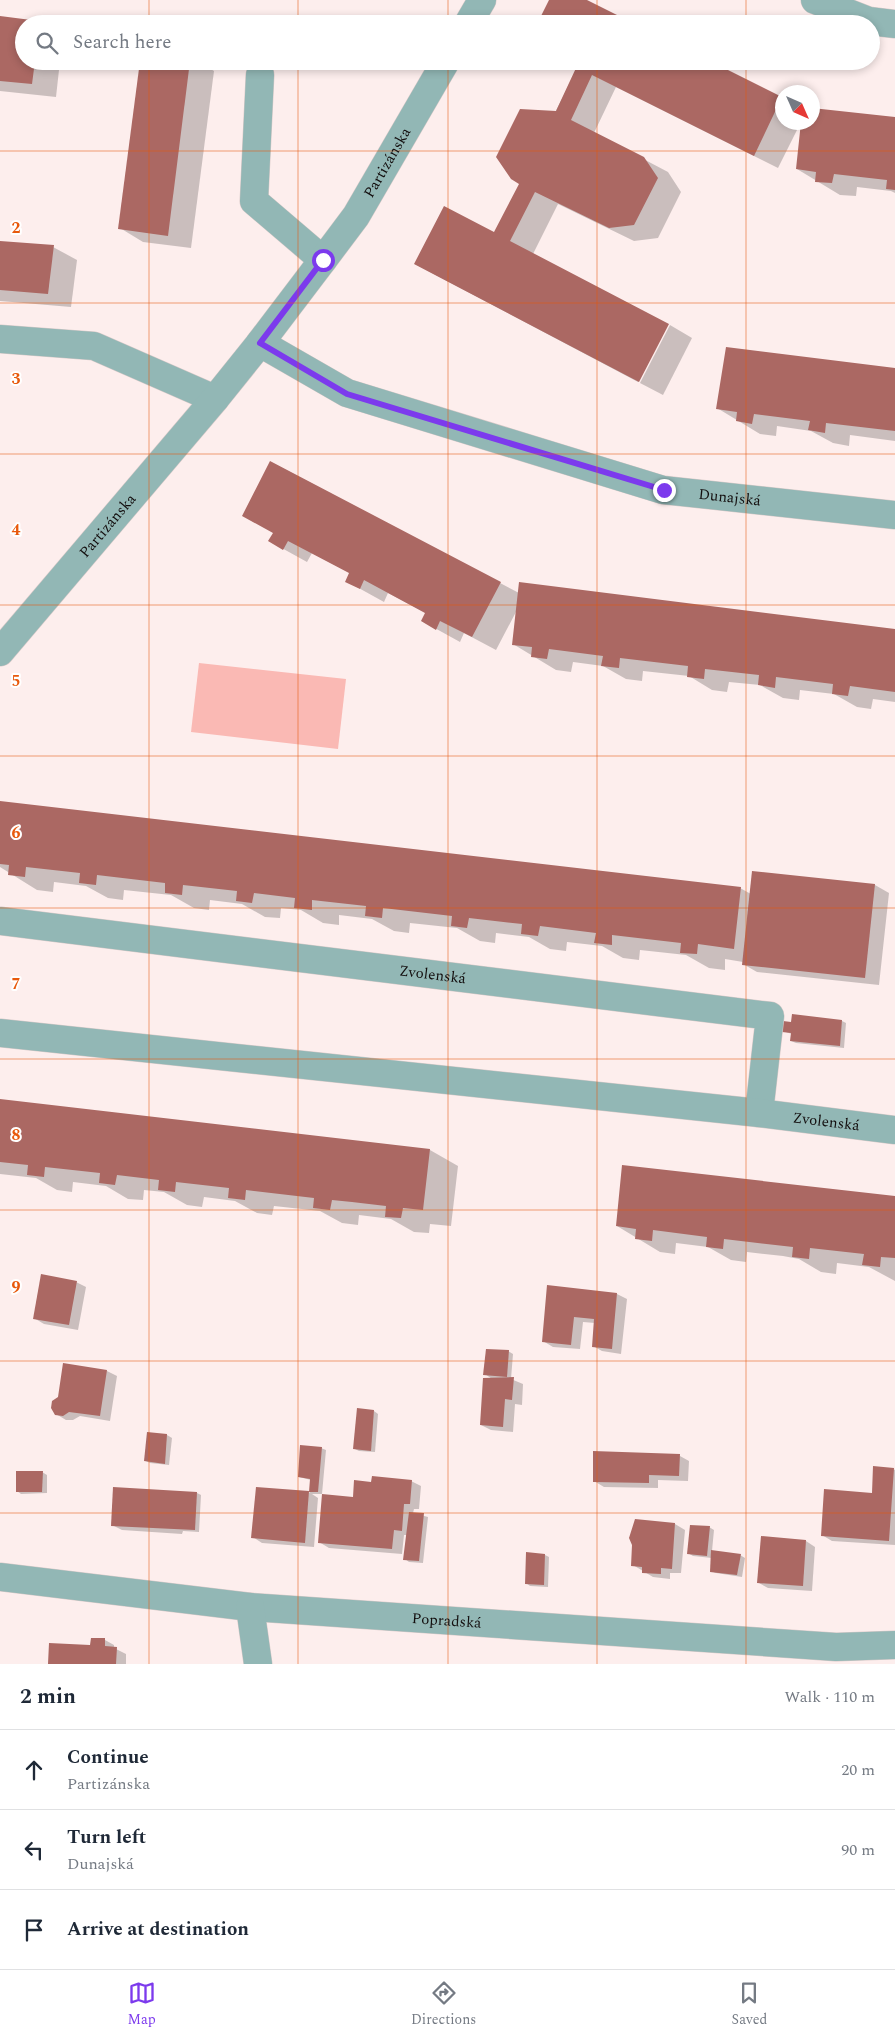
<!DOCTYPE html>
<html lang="en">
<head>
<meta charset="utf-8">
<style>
	:root { --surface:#fff; --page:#f6f6f7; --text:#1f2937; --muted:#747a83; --line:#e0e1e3; --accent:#7c3aed }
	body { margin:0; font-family:Spectral,serif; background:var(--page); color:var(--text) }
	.compass { position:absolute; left:775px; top:85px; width:45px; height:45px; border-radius:50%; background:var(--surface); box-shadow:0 2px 8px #0003; rotate:135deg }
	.stop { position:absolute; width:15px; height:15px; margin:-11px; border:4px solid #7c3aed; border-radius:50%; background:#fff }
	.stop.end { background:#7c3aed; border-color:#fff; box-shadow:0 1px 5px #0008 }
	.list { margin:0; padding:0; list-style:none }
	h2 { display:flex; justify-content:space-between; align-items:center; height:65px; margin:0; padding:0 20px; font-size:21px }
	h2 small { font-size:16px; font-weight:400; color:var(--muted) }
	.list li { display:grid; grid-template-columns:32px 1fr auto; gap:15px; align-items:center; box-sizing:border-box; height:80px; padding:0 20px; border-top:1px solid var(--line) }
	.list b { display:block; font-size:19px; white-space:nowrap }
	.list p { margin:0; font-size:16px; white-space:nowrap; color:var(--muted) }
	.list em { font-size:16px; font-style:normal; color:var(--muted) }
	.icon { flex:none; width:28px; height:28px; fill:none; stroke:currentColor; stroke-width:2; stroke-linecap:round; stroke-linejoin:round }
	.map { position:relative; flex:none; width:895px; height:1664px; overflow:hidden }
	.search { position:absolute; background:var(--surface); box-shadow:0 2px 8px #0003; left:15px; right:15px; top:15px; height:55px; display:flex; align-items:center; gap:12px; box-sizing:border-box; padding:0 18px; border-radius:28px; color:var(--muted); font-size:19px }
	.sheet { height:305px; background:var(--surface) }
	nav { display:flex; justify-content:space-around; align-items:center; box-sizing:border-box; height:70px; border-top:1px solid var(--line); background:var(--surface); font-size:14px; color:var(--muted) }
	nav a { display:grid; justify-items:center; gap:2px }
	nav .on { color:var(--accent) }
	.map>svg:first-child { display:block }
	.green { fill:#fab9b4 }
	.shadow { fill:#0003 }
	.building { fill:#ab6863 }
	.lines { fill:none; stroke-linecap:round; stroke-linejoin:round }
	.street-casing { stroke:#d8cac9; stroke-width:29 }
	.street { stroke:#92b7b5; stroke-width:28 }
	.route { stroke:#7c3aed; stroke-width:6 }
	.grid { fill:none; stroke:#e8590c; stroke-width:1; stroke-opacity:0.55 }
	.labels { text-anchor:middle; stroke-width:4; stroke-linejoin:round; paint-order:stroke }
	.street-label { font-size:15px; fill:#130e0e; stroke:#fff }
	.grid-label { font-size:16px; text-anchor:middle; font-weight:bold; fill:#e8590c; stroke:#fff; stroke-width:4; stroke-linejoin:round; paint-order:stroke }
</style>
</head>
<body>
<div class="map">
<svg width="895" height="1664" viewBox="0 0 895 1664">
	<rect width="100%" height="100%" fill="#fdeeed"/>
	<polygon class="green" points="199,663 346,679 338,749 191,732"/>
	<g class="shadow">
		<polygon points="0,17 42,24 24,24 24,61 60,61 56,97 0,91"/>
		<polygon points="141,61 197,61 214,71 191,248 143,242 120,228"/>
		<polygon points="563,61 707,61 782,99 782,122 801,122 778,168 616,87 594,133 668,172 681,192 658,238 634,241 558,204 533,254 667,324 638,382 415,264 495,234 577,68"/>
		<polygon points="895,119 895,193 891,191 857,187 856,196 840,195 797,169"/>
		<polygon points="0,242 53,247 77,260 71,307 0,301"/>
		<polygon points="670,325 692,338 663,395 640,383"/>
		<polygon points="895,370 895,441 850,435 849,446 833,443 811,431 777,426 776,436 760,434 717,408"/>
		<polygon points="271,462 519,593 895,630 895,702 873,699 871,709 857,707 834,694 800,690 799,700 783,698 760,685 729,682 727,692 712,690 689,676 643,671 642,681 626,679 603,666 573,662 571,672 556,670 513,644 517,610 496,650 464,633 460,642 422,621 426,613 388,593 384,602 346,581 350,573 312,553 307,562 269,541 274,533"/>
		<polygon points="0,802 740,888 751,894 875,885 889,893 879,985 757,972 743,964 743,962 725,959 725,970 709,968 686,955 640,950 639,960 623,958 602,946 567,942 566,951 550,949 529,937 496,933 495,943 480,941 457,928 410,923 409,933 394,931 372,919 339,915 339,925 323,923 301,910 281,908 280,918 265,917 242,904 210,900 209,910 194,908 171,895 124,890 123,900 108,898 86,886 54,882 53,892 37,890 0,867"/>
		<polygon points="842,1021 846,1023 844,1048 796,1043 791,1041 792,1034 783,1031"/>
		<polygon points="0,1100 430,1150 458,1166 451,1226 430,1224 429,1233 414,1232 391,1219 359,1215 358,1225 342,1223 320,1211 274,1206 272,1215 257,1213 235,1201 204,1197 202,1207 187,1205 164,1192 144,1190 143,1200 128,1199 106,1186 73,1182 72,1192 57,1190 36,1178 0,1174"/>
		<polygon points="895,1197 895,1281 869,1267 837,1263 836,1274 821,1272 799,1259 783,1256 747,1252 746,1262 731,1260 708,1247 676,1243 675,1254 660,1252 617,1226"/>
		<polygon points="76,1282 86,1287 78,1330 44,1324 34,1318"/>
		<polygon points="549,1286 617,1294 627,1299 621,1354 602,1351 593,1346 595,1323 583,1322 580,1349 553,1347 543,1341"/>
		<polygon points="508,1351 513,1354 511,1379 523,1384 522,1405 515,1404 513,1432 491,1430 481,1425 492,1379 485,1374"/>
		<polygon points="64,1364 107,1371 117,1376 110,1421 80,1416 73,1420 66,1420 56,1414"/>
		<polygon points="374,1411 378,1414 375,1452 359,1451 355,1449"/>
		<polygon points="148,1433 167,1435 172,1438 169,1465 150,1463 146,1461"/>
		<polygon points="321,1448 326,1450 322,1494 312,1494 318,1498 314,1547 262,1543 253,1537 309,1492 310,1493 311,1480 299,1477"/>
		<polygon points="680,1456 689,1461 688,1481 658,1480 658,1488 604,1487 594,1481"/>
		<polygon points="893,1469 895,1470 895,1545 832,1541 822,1535 873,1494"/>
		<polygon points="42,1472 47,1475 47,1493 21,1494 17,1491"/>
		<polygon points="411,1481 421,1486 419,1509 414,1509 413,1513 428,1517 423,1563 409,1562 405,1559 407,1535 404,1535 402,1554 329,1548 319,1542 354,1498 372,1483"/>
		<polygon points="197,1493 201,1495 199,1532 183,1531 182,1534 122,1530 112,1525"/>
		<polygon points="675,1524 685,1530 681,1573 670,1573 670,1579 653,1577 633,1565 633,1545"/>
		<polygon points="709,1527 714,1530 712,1551 740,1555 745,1558 742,1577 716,1573 711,1571 712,1558 693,1556 688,1553"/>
		<polygon points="806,1541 815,1547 812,1591 768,1588 759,1583"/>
		<polygon points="545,1555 549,1557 548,1587 530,1586 526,1583"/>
		<polygon points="105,1640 114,1645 114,1648 126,1654 126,1664 49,1664"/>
	</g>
	<g class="building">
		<polygon points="549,0 587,0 635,24 537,24"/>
		<polygon points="0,16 39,21 39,24 24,24 24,61 35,61 32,84 0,81"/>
		<polygon points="140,61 190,61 168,236 118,229"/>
		<polygon points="564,61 710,61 782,97 754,156 592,75 571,120 644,157 658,178 634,225 609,228 535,192 510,241 669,324 639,382 414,264 444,206 494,232 519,184 511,179 496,157 520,109 556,111 576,68"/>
		<polygon points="812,108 895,117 895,190 886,189 887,180 834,174 832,183 815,182 816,172 796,169 801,122 812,122"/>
		<polygon points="0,241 54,245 48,294 0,290"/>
		<polygon points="726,347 895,368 895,431 826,423 825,433 808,430 810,421 754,414 752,424 736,421 737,412 716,409"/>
		<polygon points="270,461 501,582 472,637 440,621 436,630 421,621 425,613 364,580 360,589 345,582 349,573 288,541 283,550 268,541 273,533 242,516"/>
		<polygon points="519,582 895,629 895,692 850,686 848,696 832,694 833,684 776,677 775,688 758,685 759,675 705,669 704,679 687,677 688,666 620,658 619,668 601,666 603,656 549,649 547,659 531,657 532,647 512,645"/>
		<polygon points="0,801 741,887 734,949 698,944 697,954 680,953 681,943 612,935 612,945 594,943 596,933 540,926 538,936 521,934 522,924 469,918 467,928 451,926 452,916 383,908 382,918 365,916 366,906 312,900 312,910 294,908 295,898 254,893 252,903 236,901 237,891 183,885 182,895 165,893 165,883 97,875 96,885 79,883 80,873 26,867 25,877 8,875 9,865 0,864"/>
		<polygon points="752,871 875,884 865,978 742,965"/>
		<polygon points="792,1014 842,1020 840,1046 790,1041 791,1033 782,1032 783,1021 791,1022"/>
		<polygon points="0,1099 430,1149 423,1210 403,1208 401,1218 385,1217 386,1206 352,1202 332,1200 330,1210 313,1208 314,1198 246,1190 245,1200 228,1198 229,1188 176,1182 175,1192 158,1190 159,1180 117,1175 115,1185 99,1183 100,1173 45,1167 44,1177 27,1175 28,1165 0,1162"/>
		<polygon points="622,1165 895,1196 895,1258 881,1257 880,1267 862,1265 864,1254 810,1248 809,1259 792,1257 793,1247 724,1239 723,1249 706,1247 707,1237 653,1230 652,1241 635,1239 636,1229 616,1226"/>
		<polygon points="41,1274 77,1281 69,1325 33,1319"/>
		<polygon points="547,1285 617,1293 612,1349 592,1347 594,1319 574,1317 571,1345 542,1342"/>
		<polygon points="486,1349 509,1350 507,1377 483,1375"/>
		<polygon points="63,1363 107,1370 100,1416 69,1412 63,1416 55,1415 51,1408 52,1401 58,1397"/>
		<polygon points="514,1377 512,1400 505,1399 503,1427 480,1425 483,1378"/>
		<polygon points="357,1408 374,1410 371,1451 353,1449"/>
		<polygon points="147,1432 167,1434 165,1464 144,1461"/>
		<polygon points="300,1445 322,1447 318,1492 309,1492 310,1479 298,1477"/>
		<polygon points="593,1451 680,1454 679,1476 649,1475 649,1483 593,1482"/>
		<polygon points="873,1466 894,1468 889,1541 821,1536 824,1489 872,1493"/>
		<polygon points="16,1471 43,1471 42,1492 16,1492"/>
		<polygon points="372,1476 412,1480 410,1504 404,1504 402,1531 394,1530 392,1549 318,1543 322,1494 353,1497 354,1480 371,1482"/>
		<polygon points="113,1487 197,1492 195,1530 111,1526"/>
		<polygon points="256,1487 309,1491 305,1543 251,1538"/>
		<polygon points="409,1512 424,1513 419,1561 403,1560"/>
		<polygon points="635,1519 675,1523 672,1569 661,1568 661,1574 642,1573 642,1567 631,1566 632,1545 629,1538"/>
		<polygon points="690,1525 710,1526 707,1556 687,1554"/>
		<polygon points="761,1536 806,1540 803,1586 757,1583"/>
		<polygon points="711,1550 741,1554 737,1575 710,1572"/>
		<polygon points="526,1552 545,1554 544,1585 525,1584"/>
		<polygon points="91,1638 105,1638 105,1646 117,1647 116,1664 48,1664 49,1643 90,1645"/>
	</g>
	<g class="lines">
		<defs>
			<g id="street">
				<polyline points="815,0 869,21 895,24"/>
				<polyline points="468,24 482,0"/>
				<polyline points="260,75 254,201 323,260"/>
				<polyline points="0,339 94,346 215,399"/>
				<path id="s1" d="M 260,343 L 347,393 L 663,490 L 895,515"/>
				<path id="s2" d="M 0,652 L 215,399 L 260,343 L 323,260 L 356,216 L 446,61"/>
				<path id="s3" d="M 0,921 L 770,1016 L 759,1113"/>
				<path id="s4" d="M 0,1033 L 759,1113 L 895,1130"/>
				<path id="s5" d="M 0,1577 L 250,1607 L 836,1647 L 895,1645"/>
				<polyline points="250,1607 258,1664"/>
			</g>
		</defs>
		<use href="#street" class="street-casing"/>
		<use href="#street" class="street"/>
	</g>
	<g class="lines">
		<polyline class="route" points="323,260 260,343 347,394 664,490"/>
	</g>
	<path class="grid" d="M 149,0 L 149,24M 298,0 L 298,24M 448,0 L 448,24M 597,0 L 597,24M 746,0 L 746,24M 149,61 L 149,1664M 298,61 L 298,1664M 448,61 L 448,1664M 597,61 L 597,1664M 746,61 L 746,1664M 0,151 L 895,151M 0,303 L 895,303M 0,454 L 895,454M 0,605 L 895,605M 0,756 L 895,756M 0,908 L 895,908M 0,1059 L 895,1059M 0,1210 L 895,1210M 0,1361 L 895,1361M 0,1513 L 895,1513"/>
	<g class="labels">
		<g class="street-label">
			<text dy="5" stroke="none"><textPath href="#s2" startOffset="625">Partizánska</textPath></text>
			<text dy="5" stroke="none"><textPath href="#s1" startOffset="498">Dunajská</textPath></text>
			<text dy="5" stroke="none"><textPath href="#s2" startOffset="166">Partizánska</textPath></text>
			<text dy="5" stroke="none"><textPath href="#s3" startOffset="436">Zvolenská</textPath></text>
			<text dy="5" stroke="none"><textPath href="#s4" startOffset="831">Zvolenská</textPath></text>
			<text dy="5" stroke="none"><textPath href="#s5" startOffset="449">Popradská</textPath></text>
		</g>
	</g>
	<g class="grid-label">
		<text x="16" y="233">2</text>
		<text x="16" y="384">3</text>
		<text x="16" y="535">4</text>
		<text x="16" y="686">5</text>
		<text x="16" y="838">6</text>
		<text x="16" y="989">7</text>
		<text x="16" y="1140">8</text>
		<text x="16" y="1292">9</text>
	</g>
</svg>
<svg class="compass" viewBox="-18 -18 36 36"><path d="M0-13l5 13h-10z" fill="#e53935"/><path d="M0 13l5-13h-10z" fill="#747a83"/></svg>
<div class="stop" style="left:323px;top:260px"></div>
<div class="stop end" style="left:664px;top:490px"></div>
<div class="search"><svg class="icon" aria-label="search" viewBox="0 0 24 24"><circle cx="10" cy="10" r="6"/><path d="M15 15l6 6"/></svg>Search here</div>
</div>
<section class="sheet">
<h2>2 min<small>Walk · 110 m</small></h2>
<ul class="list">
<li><svg class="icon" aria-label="ahead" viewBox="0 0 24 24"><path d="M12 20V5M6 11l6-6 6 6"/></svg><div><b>Continue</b><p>Partizánska</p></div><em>20 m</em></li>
<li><svg class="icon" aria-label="left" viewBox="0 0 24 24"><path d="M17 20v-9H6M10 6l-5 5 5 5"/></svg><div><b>Turn left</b><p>Dunajská</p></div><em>90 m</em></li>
<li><svg class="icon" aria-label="arrive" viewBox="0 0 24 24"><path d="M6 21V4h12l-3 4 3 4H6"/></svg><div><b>Arrive at destination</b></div></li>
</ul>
</section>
<nav>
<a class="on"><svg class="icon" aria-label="map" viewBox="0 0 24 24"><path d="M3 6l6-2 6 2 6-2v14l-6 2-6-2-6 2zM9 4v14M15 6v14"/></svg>Map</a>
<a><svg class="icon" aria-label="directions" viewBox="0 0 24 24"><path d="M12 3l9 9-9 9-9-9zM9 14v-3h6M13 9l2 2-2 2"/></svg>Directions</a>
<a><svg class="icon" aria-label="saved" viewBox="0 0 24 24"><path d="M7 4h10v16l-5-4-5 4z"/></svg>Saved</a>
</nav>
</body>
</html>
